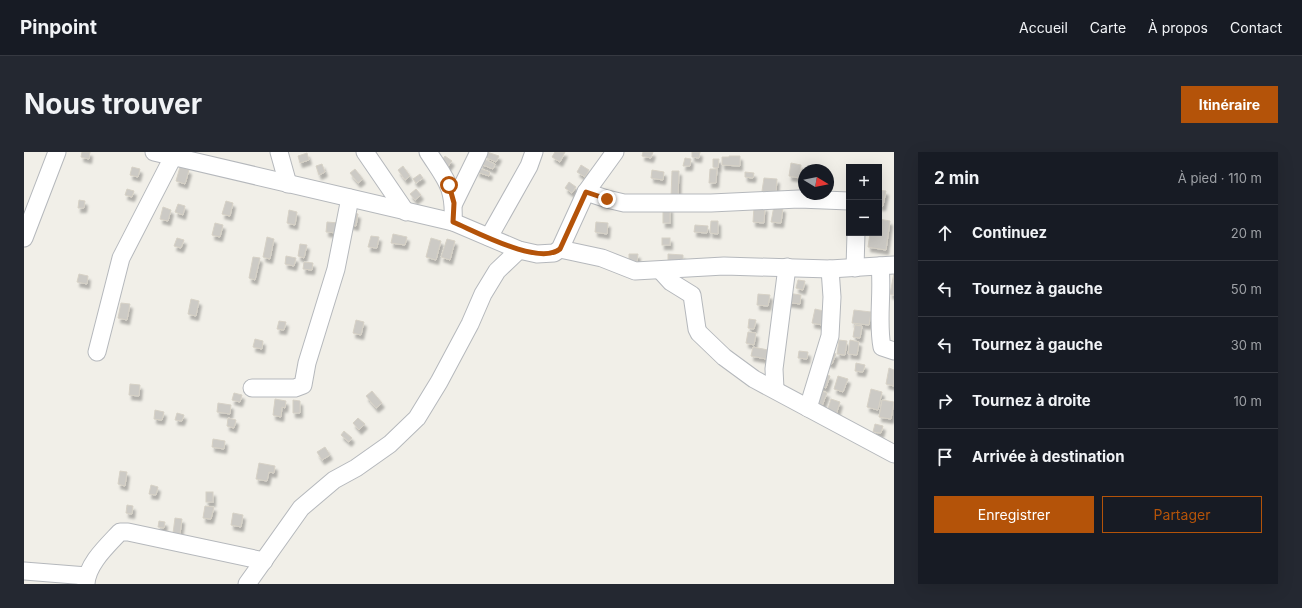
<!DOCTYPE html>
<html lang="fr">
<head>
<meta charset="utf-8">
<style>
	:root { --surface:#171b24; --page:#242831; --text:#f1f3f6; --muted:#9ea1a6; --line:#363941; --accent:#b45309 }
	body { margin:0; font-family:Inter,sans-serif; background:var(--page); color:var(--text) }
	.controls { position:absolute; right:12px; top:12px; display:grid; overflow:hidden; border-radius:0px; box-shadow:0 4px 16px #0002 }
	.controls button { width:36px; height:36px; display:grid; place-items:center; padding:0; border:0; border-bottom:1px solid var(--line); background:var(--surface); color:var(--text); font:20px sans-serif }
	.compass { position:absolute; left:774px; top:12px; width:36px; height:36px; border-radius:50%; background:var(--surface); box-shadow:0 4px 16px #0002; rotate:100deg }
	.stop { position:absolute; width:12px; height:12px; margin:-9px; border:3px solid #b45309; border-radius:50%; background:#fff }
	.stop.end { background:#b45309; border-color:#fff; box-shadow:0 1px 4px #0008 }
	.list { margin:0; padding:0; list-style:none }
	h2 { display:flex; justify-content:space-between; align-items:center; height:52px; margin:0; padding:0 16px; font-size:17px }
	h2 small { font-size:13px; font-weight:400; color:var(--muted) }
	.list li { display:grid; grid-template-columns:26px 1fr auto; gap:12px; align-items:center; box-sizing:border-box; height:56px; padding:0 16px; border-top:1px solid var(--line) }
	.list b { display:block; font-size:15px; white-space:nowrap }
	.list em { font-size:13px; font-style:normal; color:var(--muted) }
	.actions { display:flex; gap:8px; padding:12px 16px }
	.actions a { flex:1; padding:9px 0; border:1px solid var(--accent); border-radius:0px; text-align:center; font-size:14px; color:var(--accent) }
	.actions .main { background:var(--accent); color:#fff }
	.icon { flex:none; width:22px; height:22px; fill:none; stroke:currentColor; stroke-width:2; stroke-linecap:round; stroke-linejoin:round }
	.map { position:relative; flex:none; width:870px; height:432px; overflow:hidden; border-radius:0px }
	header { display:flex; align-items:center; gap:24px; box-sizing:border-box; height:56px; padding:0 20px; background:var(--surface); border-bottom:1px solid var(--line) }
	header strong { font-size:19px }
	nav { display:flex; gap:22px; margin-inline-start:auto; font-size:14px }
	.intro { display:flex; align-items:center; justify-content:space-between; box-sizing:border-box; height:96px; padding:0 24px }
	h1 { margin:0; font-size:28px }
	.button { padding:10px 18px; border-radius:0px; background:var(--accent); color:#fff; font-size:14px; font-weight:700 }
	main { display:flex; gap:24px; padding:0 24px }
	aside { flex:1; background:var(--surface); border-radius:0px; box-shadow:0 4px 16px #0002 }
	.map>svg:first-child { display:block }
	.building { fill:#cccac5; stroke:#d6d1c6; filter:url(#shadow) }
	.lines { fill:none; stroke-linecap:round; stroke-linejoin:round }
	.street-casing { stroke:#b5b8bc; stroke-width:19 }
	.street { stroke:#fff; stroke-width:17 }
	.route { stroke:#b45309; stroke-width:5 }
</style>
</head>
<body>
<header>
<strong>Pinpoint</strong>
<nav><a>Accueil</a><a>Carte</a><a>À propos</a><a>Contact</a></nav>
</header>
<div class="intro"><h1>Nous trouver</h1><a class="button">Itinéraire</a></div>
<main>
<div class="map">
<svg width="870" height="432" viewBox="0 0 870 432">
	<defs>
		<filter id="shadow"><feDropShadow dx="2.5" dy="4.5" stdDeviation="1" flood-color="#0004"/></filter>
	</defs>
	<rect width="100%" height="100%" fill="#f1efe8"/>
	<g class="building">
		<polygon points="58,0 66,0 65,7 57,5"/>
		<polygon points="463,0 475,4 472,10 461,5"/>
		<polygon points="531,0 541,0 536,10 528,5"/>
		<polygon points="619,0 629,0 627,6 618,4"/>
		<polygon points="668,0 676,0 675,6 668,5"/>
		<polygon points="283,1 285,8 276,11 274,4"/>
		<polygon points="421,4 428,9 422,17 415,12"/>
		<polygon points="705,4 716,4 716,14 698,13 698,5 705,5"/>
		<polygon points="458,6 471,12 469,17 456,12"/>
		<polygon points="661,6 667,7 666,14 659,14"/>
		<polygon points="689,7 695,7 694,16 689,15"/>
		<polygon points="767,11 777,13 776,26 765,24"/>
		<polygon points="298,12 301,20 295,23 292,14"/>
		<polygon points="557,13 565,18 561,25 553,20"/>
		<polygon points="379,14 386,24 381,28 374,18"/>
		<polygon points="108,15 116,17 114,25 106,23"/>
		<polygon points="156,15 165,18 161,32 152,29"/>
		<polygon points="454,16 466,20 465,24 453,20"/>
		<polygon points="331,17 339,27 334,31 326,21"/>
		<polygon points="686,17 693,17 692,31 685,31"/>
		<polygon points="628,18 640,20 639,28 627,26"/>
		<polygon points="648,19 655,19 654,45 647,45"/>
		<polygon points="721,20 730,21 729,26 721,25"/>
		<polygon points="396,22 399,26 392,31 389,27"/>
		<polygon points="740,26 753,27 752,41 738,39"/>
		<polygon points="545,30 552,35 548,41 541,36"/>
		<polygon points="103,37 110,39 108,45 101,43"/>
		<polygon points="392,37 397,43 391,48 386,42"/>
		<polygon points="855,38 862,39 859,54 855,54"/>
		<polygon points="55,48 61,49 60,56 54,56"/>
		<polygon points="202,49 209,51 206,64 198,62"/>
		<polygon points="154,52 161,54 159,63 151,60"/>
		<polygon points="730,54 741,55 740,71 729,70"/>
		<polygon points="750,54 759,56 757,71 747,70"/>
		<polygon points="139,55 147,58 144,69 136,67"/>
		<rect x="639" y="56" width="7" height="15"/>
		<polygon points="265,58 273,60 271,73 263,71"/>
		<polygon points="327,60 334,62 332,74 325,72"/>
		<polygon points="855,67 866,69 862,98 844,95 846,81 855,81"/>
		<polygon points="687,69 694,69 694,82 686,81"/>
		<polygon points="303,70 315,71 314,81 302,80"/>
		<polygon points="572,70 584,71 583,82 571,80"/>
		<polygon points="191,71 199,73 196,85 188,83"/>
		<polygon points="671,73 684,74 683,81 670,80"/>
		<polygon points="369,82 383,85 381,93 367,91"/>
		<polygon points="347,84 355,85 353,96 344,95"/>
		<polygon points="243,85 250,87 246,107 239,105"/>
		<polygon points="153,86 160,88 157,96 150,94"/>
		<polygon points="407,86 417,89 412,108 402,105"/>
		<rect x="638" y="86" width="8" height="7"/>
		<polygon points="423,87 431,89 426,108 417,105"/>
		<polygon points="276,92 283,93 280,106 274,104"/>
		<polygon points="605,102 614,102 613,110 605,110"/>
		<polygon points="644,102 659,103 659,111 644,111"/>
		<polygon points="262,104 272,106 270,114 261,112"/>
		<polygon points="229,105 236,106 231,128 225,126"/>
		<polygon points="280,110 289,111 288,118 279,117"/>
		<polygon points="870,121 870,143 866,142"/>
		<polygon points="55,122 64,124 63,132 53,130"/>
		<polygon points="774,128 781,129 779,138 772,136"/>
		<polygon points="763,141 777,143 776,152 762,150"/>
		<polygon points="734,142 746,143 744,154 733,153"/>
		<polygon points="167,147 175,149 172,164 164,162"/>
		<polygon points="97,151 106,152 103,168 94,166"/>
		<polygon points="791,157 800,159 798,173 788,171"/>
		<polygon points="830,158 847,160 845,173 828,171"/>
		<polygon points="725,167 732,168 730,177 724,176"/>
		<polygon points="332,168 340,170 337,183 329,181"/>
		<polygon points="255,169 262,170 260,178 253,177"/>
		<polygon points="831,173 838,174 836,186 829,185"/>
		<polygon points="724,180 732,181 730,193 722,191"/>
		<polygon points="231,187 239,189 238,197 229,195"/>
		<polygon points="815,188 823,189 821,203 813,202"/>
		<polygon points="826,188 835,190 833,203 824,202"/>
		<polygon points="729,195 744,198 742,207 727,204"/>
		<polygon points="775,199 784,200 783,207 774,206"/>
		<polygon points="805,199 812,202 808,212 801,209"/>
		<polygon points="832,211 841,213 839,220 831,219"/>
		<polygon points="865,216 870,218 870,234 862,232"/>
		<polygon points="799,222 806,224 802,236 794,233"/>
		<polygon points="814,224 824,227 819,240 810,237"/>
		<polygon points="106,232 116,233 115,244 105,243"/>
		<polygon points="847,237 858,240 854,258 843,255"/>
		<polygon points="795,238 803,241 798,254 790,251"/>
		<polygon points="348,239 358,251 352,256 342,244"/>
		<polygon points="210,241 218,243 216,250 208,248"/>
		<polygon points="251,247 262,249 261,256 258,255 257,265 249,263"/>
		<polygon points="807,247 816,250 812,263 803,260"/>
		<polygon points="269,248 276,249 276,261 269,261"/>
		<polygon points="858,248 870,250 867,267 855,265"/>
		<polygon points="194,251 207,253 206,262 193,260"/>
		<polygon points="131,258 140,260 138,268 130,267"/>
		<polygon points="153,261 160,263 158,269 151,268"/>
		<polygon points="204,266 212,268 210,276 203,274"/>
		<polygon points="334,266 341,272 335,278 329,271"/>
		<polygon points="851,272 859,274 857,281 849,280"/>
		<polygon points="320,279 328,286 325,290 317,283"/>
		<polygon points="189,287 201,289 200,297 188,295"/>
		<polygon points="301,295 306,303 298,308 293,300"/>
		<polygon points="235,311 251,314 250,321 245,320 243,329 232,327"/>
		<polygon points="96,319 103,320 101,334 94,332"/>
		<polygon points="127,333 134,335 132,343 125,342"/>
		<rect x="182" y="340" width="7" height="10"/>
		<polygon points="103,353 109,354 108,362 102,361"/>
		<polygon points="181,354 190,355 187,367 179,366"/>
		<polygon points="209,361 219,363 217,375 207,373"/>
		<polygon points="151,366 158,367 156,382 149,381"/>
		<polygon points="135,369 141,370 140,376 134,375"/>
	</g>
	<g class="lines">
		<defs>
			<g id="street">
				<polyline points="130,0 429,70 495,98 513,102 530,101 536,97 562,40 591,0"/>
				<polyline points="255,0 264,32"/>
				<polyline points="341,0 382,60"/>
				<path d="M 404,0 C 422,28 431,35 429,70"/>
				<polyline points="562,40 583,47 600,51 687,51 775,47 825,49"/>
				<polyline points="430,51 455,0"/>
				<polyline points="465,85 505,14 510,0"/>
				<polyline points="0,86 33,0"/>
				<polyline points="536,97 578,106 611,119 700,114 806,117 870,113"/>
				<path d="M 856,114 C 859,141 853,169 858,195 L 870,199"/>
				<polyline points="831,116 832,81"/>
				<polyline points="637,119 647,130 668,143 673,177 675,181 700,205 730,227 870,302"/>
				<polyline points="73,200 97,106 149,5"/>
				<polyline points="228,236 271,236 279,233 283,211 312,117 326,46"/>
				<polyline points="751,237 750,217 763,115"/>
				<polyline points="784,256 806,184 808,145 806,117"/>
				<polyline points="0,419 63,424"/>
				<path d="M 62,432 C 63,412 83,394 96,380 L 104,380 L 240,409"/>
				<polyline points="223,432 277,356 310,328 332,316 366,292 393,266 415,230 446,172 459,142 473,119 495,98"/>
			</g>
		</defs>
		<use href="#street" class="street-casing"/>
		<use href="#street" class="street"/>
	</g>
	<g class="lines">
		<path class="route" d="M 425,33 L 430,51 L 429,70 C 453,80 515,114 536,97 L 562,40 L 583,47"/>
	</g>
</svg>
<div class="controls">
<button>+</button>
<button>−</button>
</div>
<svg class="compass" viewBox="-18 -18 36 36"><path d="M0-13l5 13h-10z" fill="#e53935"/><path d="M0 13l5-13h-10z" fill="#9ea1a6"/></svg>
<div class="stop" style="left:425px;top:33px"></div>
<div class="stop end" style="left:583px;top:47px"></div>
</div>
<aside>
<h2>2 min<small>À pied · 110 m</small></h2>
<ul class="list">
<li><svg class="icon" aria-label="ahead" viewBox="0 0 24 24"><path d="M12 20V5M6 11l6-6 6 6"/></svg><div><b>Continuez</b></div><em>20 m</em></li>
<li><svg class="icon" aria-label="left" viewBox="0 0 24 24"><path d="M17 20v-9H6M10 6l-5 5 5 5"/></svg><div><b>Tournez à gauche</b></div><em>50 m</em></li>
<li><svg class="icon" aria-label="left" viewBox="0 0 24 24"><path d="M17 20v-9H6M10 6l-5 5 5 5"/></svg><div><b>Tournez à gauche</b></div><em>30 m</em></li>
<li><svg class="icon" aria-label="right" viewBox="0 0 24 24"><path d="M7 20v-9h11M14 6l5 5-5 5"/></svg><div><b>Tournez à droite</b></div><em>10 m</em></li>
<li><svg class="icon" aria-label="arrive" viewBox="0 0 24 24"><path d="M6 21V4h12l-3 4 3 4H6"/></svg><div><b>Arrivée à destination</b></div></li>
</ul>
<div class="actions"><a class="main">Enregistrer</a><a>Partager</a></div>
</aside>
</main>
</body>
</html>
